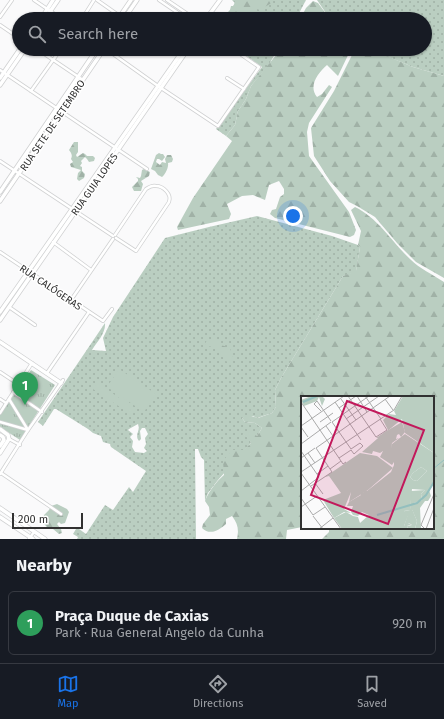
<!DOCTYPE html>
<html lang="en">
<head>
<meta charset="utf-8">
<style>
	:root { --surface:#171b24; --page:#242831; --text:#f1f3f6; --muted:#9ea1a6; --line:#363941; --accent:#1a73e8 }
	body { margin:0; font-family:"Fira Sans",sans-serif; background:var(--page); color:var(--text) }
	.scale { position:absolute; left:12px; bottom:10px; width:71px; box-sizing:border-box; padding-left:4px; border:2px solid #313131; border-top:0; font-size:11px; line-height:14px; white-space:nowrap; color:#313131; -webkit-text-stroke:3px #fff; paint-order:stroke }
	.you { position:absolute; left:293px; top:216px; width:14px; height:14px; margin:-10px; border:3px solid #fff; border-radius:50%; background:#1a73e8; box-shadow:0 0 0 6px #1a73e833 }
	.badge { display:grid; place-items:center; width:26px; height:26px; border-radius:50%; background:var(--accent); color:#fff; font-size:13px; font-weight:700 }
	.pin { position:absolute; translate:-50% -33px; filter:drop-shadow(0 1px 2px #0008) }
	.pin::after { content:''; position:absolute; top:21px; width:14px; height:12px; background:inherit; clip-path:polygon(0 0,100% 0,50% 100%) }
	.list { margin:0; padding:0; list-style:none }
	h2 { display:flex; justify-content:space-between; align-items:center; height:52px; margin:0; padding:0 16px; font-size:17px }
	h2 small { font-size:13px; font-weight:400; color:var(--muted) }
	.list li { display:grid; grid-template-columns:26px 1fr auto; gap:12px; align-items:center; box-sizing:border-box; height:64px; margin:0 8px 8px; padding:0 8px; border:1px solid var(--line); border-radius:6px }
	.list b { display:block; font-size:15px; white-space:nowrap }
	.list p { margin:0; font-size:13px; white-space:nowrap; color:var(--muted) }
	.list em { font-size:13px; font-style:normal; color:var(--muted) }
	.icon { flex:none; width:22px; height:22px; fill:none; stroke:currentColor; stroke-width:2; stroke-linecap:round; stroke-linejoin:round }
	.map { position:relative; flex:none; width:444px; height:539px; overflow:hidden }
	.search { position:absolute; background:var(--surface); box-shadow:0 1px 3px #0004; left:12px; right:12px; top:12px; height:44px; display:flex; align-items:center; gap:10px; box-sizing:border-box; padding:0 14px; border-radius:22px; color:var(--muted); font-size:15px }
	.sheet { height:124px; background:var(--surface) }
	nav { display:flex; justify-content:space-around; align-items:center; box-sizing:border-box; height:56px; border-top:1px solid var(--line); background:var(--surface); font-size:11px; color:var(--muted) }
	nav a { display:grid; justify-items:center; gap:2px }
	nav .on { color:var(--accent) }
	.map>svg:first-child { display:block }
	.grass { fill:url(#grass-dots); fill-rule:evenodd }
	.forest { fill:url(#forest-firs) }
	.park { fill:url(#park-tufts) }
	.pitch { fill:#bacec1 }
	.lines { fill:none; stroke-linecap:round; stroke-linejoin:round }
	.stream { stroke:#93bfbe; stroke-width:1 }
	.street-casing { stroke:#d0d1d2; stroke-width:4 }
	.secondary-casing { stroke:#d0d1d2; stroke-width:5 }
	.primary-casing { stroke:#d0d1d2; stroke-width:5 }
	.street { stroke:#fff; stroke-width:2.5 }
	.secondary { stroke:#fff; stroke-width:3.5 }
	.primary { stroke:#fff; stroke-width:3.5 }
	.labels { text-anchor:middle; stroke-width:3; stroke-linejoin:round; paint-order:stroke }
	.street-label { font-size:10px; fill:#313131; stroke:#fff }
	.inset-river { fill:none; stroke:#93bfbe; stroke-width:2 }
	.inset-road { fill:none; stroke:#aaa; stroke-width:1 }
	.view { fill:#c2185b; fill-opacity:0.15; stroke:#c2185b; stroke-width:2 }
	.inset-edge { fill:none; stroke:#313131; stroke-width:2 }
</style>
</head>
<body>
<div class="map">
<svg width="444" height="539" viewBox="0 0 444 539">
	<defs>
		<pattern id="grass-dots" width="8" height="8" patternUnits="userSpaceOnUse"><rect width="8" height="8" fill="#bacec1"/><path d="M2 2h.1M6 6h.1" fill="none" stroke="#a0b1a6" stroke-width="1.8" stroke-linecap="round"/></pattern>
		<pattern id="forest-firs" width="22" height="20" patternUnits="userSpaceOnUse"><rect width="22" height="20" fill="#bacec1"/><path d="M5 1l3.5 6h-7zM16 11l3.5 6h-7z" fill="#a0b1a6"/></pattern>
		<pattern id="park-tufts" width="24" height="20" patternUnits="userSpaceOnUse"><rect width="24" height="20" fill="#bacec1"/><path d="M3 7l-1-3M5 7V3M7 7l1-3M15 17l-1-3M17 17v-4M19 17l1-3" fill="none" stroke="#a0b1a6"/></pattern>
	</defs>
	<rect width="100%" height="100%" fill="#fafafb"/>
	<g class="grass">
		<polygon points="232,0 306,0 296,19 224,19 235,3"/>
		<polygon points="317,0 444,0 444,76 413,67 369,49 425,49 425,19 330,19"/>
		<polygon points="237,49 278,49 268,66 251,86 246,99 238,111 235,125 226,136 216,129 262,67"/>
		<path d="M 257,216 L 332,236 L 358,245 L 360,247 L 356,272 L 343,276 L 281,378 L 275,390 L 276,407 L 272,413 L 257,418 L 253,416 L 242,418 L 245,422 L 255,423 L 262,428 L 257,436 L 243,434 L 249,438 L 251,443 L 218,480 L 208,493 L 205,501 L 204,460 L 201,457 L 198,449 L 195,449 L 196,539 L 77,539 L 78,537 L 73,534 L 76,529 L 79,529 L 86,534 L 105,505 L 113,510 L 129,487 L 133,492 L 146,471 L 111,447 L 110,444 L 103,442 L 101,436 L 93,433 L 88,429 L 56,409 L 54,409 L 43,426 L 38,422 L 105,323 C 106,333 97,342 92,350 L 106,351 L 103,338 L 113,317 L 165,238 L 209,227 ZM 138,424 C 141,430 134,435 139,441 L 141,439 L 140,431 L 142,428 L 145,428 L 148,434 L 145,438 L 146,444 L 144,448 L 147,451 L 144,453 L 135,452 L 132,447 L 133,441 L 130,437 L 133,434 L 128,430 L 129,429 Z"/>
	</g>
	<g class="forest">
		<polygon points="235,0 245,0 246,2 248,0 266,1 270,0 273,2 260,10 254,8 251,12 248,10 247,12 251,14 251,16 250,17 247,15 242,19 225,19 224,14 226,14 230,10 231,6 234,6"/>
		<polygon points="313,1 318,3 330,19 300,19 306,8"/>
		<path d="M 281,49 L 351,49 L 338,76 L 327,65 C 318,73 308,86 317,97 L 322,94 L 329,85 L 332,87 L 309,123 L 307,132 L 309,156 L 349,212 L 356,230 L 354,235 L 350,237 L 275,218 L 270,214 L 272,210 L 276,209 L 280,197 L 284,194 L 284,189 L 279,181 L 269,185 L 265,200 L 253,195 L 242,196 L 227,204 L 231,214 L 229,219 L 178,230 L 177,227 L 193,198 L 232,141 L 226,136 L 235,125 L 238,111 L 246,99 L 251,86 Z"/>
		<polygon points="375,51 413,67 444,76 444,278 416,262 397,243 375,217 357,206 349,202 330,181 314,156 311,128 334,91 353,53"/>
		<path d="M 74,142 L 78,142 L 78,152 L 76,155 L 77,157 L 83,153 L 85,154 L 87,156 L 93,156 L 95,158 L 94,161 L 89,162 L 87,159 L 85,157 L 81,161 L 82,163 L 80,166 L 82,167 L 82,171 L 85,174 L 84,178 L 79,181 L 77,179 L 78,173 L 81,170 L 71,167 L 70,164 L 73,162 L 71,159 C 73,155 71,153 69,150 Z"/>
		<path d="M 159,153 L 161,154 L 163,154 L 165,157 L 162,161 L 159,159 L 157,159 L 156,162 L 160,165 L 162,162 L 166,163 L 165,159 L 167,155 L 171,155 L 173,159 L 172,162 L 168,163 C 169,167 165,175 162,177 L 158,175 L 155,171 L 151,169 L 156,155 Z"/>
		<polygon points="144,169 150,172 149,176 141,181 143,184 141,191 134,191 132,187 138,181 138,179 136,177 140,178 141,176 142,170"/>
		<path d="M 355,207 C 378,218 392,242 410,259 C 420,269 432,274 444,282 L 444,539 L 322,539 L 329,532 L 329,528 L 433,528 L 433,397 L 302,397 L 302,527 L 287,530 L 286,539 L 237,539 C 239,530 238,524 232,516 L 226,519 L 226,524 C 219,530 210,536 202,528 L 203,524 L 210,515 L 209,507 L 205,501 C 209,491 216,482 224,475 L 223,461 L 232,450 L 244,450 L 251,443 L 248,438 L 242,434 L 250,431 L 257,436 L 262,428 L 255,423 L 245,422 L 242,418 L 248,415 L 258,418 L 272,413 L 276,407 L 275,390 L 281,378 L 343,276 L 356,271 L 360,247 L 358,245 L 361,231 L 351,210 Z"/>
		<path d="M 215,338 L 219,340 L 221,345 L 230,348 L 233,358 L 230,362 L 225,361 C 222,355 218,351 214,347 L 207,346 L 205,344 L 207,340 Z"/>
		<polygon points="57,504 67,509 69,512 65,523 61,524 59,522 57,524 61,529 62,533 59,534 53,529 47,527 43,523 44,515 49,510 51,506"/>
	</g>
	<polygon class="park" points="31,370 55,385 20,440 0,427 0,415"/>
	<g class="pitch">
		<polygon points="119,369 156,394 144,412 107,387"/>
		<polygon points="97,383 136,409 132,415 93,389"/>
	</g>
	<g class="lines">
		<polyline class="stream" points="433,469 444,460"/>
		<defs>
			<g id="street">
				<polyline points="34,0 62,19"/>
				<polyline points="97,0 124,19"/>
				<polyline points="159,0 187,19"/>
				<polyline points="167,0 195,19"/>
				<polyline points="0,17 12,0"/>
				<polyline points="82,19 94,0"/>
				<polyline points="0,25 19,38"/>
				<polyline points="37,49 83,80"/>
				<polyline points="106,49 158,86 218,126 259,67 233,49"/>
				<polyline points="205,53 207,49"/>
				<polyline points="0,70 147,169"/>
				<polyline points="227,78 244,89"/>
				<polyline points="31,91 61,49"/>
				<polyline points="0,161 113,236"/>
				<path d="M 115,235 L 146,189 C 149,187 152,185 156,186 C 163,186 172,194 169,202 L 136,251 L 116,238"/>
				<polyline points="53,242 91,270"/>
				<polyline points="0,252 103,321 112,309"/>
				<polyline points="71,300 113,239"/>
				<polyline points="9,307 35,325"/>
				<polyline points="0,372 18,384"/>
				<polyline points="47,373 89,312"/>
				<polyline points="13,392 42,412"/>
				<polyline points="0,399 6,403"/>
				<polyline points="9,399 28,430"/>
				<polyline points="0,413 32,363"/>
				<polyline points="0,422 28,430"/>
				<polyline points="9,439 20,445"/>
				<polyline points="1,473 61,514"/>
				<polyline points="0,474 28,430 63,380"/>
				<polyline points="29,539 34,532"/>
			</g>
			<g id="secondary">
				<polyline points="41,19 53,0"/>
				<polyline points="45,19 58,0"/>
				<polyline points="118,19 131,0"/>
				<polyline points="124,19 137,0"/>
				<polyline points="206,19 220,0"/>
				<polyline points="0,78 20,49"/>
				<polyline points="0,85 25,49"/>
				<polyline points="0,192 97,49"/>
				<polyline points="0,201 104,49"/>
				<polyline points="0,312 184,49"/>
				<polyline points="0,320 188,49"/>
				<polyline points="0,342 61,383"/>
				<polyline points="0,429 8,435 9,439 0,453"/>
				<polyline points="0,435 3,437 4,440 0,446"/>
			</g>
			<g id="primary">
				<polyline points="0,508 45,539"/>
				<polyline points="0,517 33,539"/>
			</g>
		</defs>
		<use href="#street" class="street-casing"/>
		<use href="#secondary" class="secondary-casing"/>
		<use href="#primary" class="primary-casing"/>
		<use href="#street" class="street"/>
		<use href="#secondary" class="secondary"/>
		<use href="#primary" class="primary"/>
	</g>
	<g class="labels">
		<g class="street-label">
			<text transform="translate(52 125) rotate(-56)" y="4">RUA SETE DE SETEMBRO</text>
			<text transform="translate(94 184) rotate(-55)" y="4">RUA GUIA LOPES</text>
			<text transform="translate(51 287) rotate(34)" y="4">RUA CALÓGERAS</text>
		</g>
	</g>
	<g transform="translate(301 396)">
		<rect width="133" height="133" fill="#fafafb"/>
		<path d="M 102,0 L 133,0 L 133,57 L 104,37 L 101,23 L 78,42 L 75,42 L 87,34 L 82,24 L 88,18 L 95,19 L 93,15 ZM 59,57 L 76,60 L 92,72 L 67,94 L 48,106 L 50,96 L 43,113 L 50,117 L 43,116 L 33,122 L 22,104 L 40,97 L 28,80 L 24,81 ZM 120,71 L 126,75 L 116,85 L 112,84 L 109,81 L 112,77 ZM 124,94 L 120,98 L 121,104 L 113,107 L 111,113 L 116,125 L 114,133 L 107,133 L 106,130 L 111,129 L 108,127 L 103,130 L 107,118 L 103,115 L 109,114 L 110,95 Z" fill="#bacec1"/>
		<path d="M 10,0 L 21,0 L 24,3 L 21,10 L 18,1 L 16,5 L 3,10 L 0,4 ZM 101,26 L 104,36 L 100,41 L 98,38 L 96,39 L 95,43 L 98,42 L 91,47 L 90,53 L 91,48 L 104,38 L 133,57 L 133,87 L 128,94 L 130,100 L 127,105 L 124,105 L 119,112 L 120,133 L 114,133 L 116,125 L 109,109 L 121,104 L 120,98 L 124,94 L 111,93 L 109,114 L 103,115 L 108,117 L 103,130 L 106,127 L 111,128 L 106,130 L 107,133 L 41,133 L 33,122 L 45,116 L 52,120 L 57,121 L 59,127 L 68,119 L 61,116 L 57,120 L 52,119 L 50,116 L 52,110 L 46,110 L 48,106 L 60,99 L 59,96 L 63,97 L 60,94 L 66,95 L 90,76 L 93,69 L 93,66 L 91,69 L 79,61 L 82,55 L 79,57 L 72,55 L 71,58 L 61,56 L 84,36 ZM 120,71 L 126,75 L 116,85 L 112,84 L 109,81 L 112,77 Z" fill="#bacec1" fill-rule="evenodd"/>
		<path class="inset-river" d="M 2,6 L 16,0M 76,119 L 116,107 L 125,99 L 133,86"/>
		<path class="inset-road" d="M 47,0 L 75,41 L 86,34 L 79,23M 56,0 L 66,16M 64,0 L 80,23M 40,3 L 55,24M 84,3 L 92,14M 0,6 L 42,68 L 45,66M 34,6 L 60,44M 38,12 L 55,0M 20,15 L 13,8 L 16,5 L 30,25M 45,23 L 78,0M 19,26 L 32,17M 31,26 L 50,53M 31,26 L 68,0M 0,30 L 43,0M 25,30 L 32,40M 0,31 L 7,41M 0,48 L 30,26M 15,52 L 31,76M 15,52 L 89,0M 50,54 L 53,58 L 62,50 L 59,47 L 50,53M 0,55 L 18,81 L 0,95M 7,57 L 14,67M 0,62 L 14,52M 38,62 L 50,54M 29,73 L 40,65M 0,76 L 93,14 L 101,0M 0,77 L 40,133M 16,78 L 27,70M 14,87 L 22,98M 10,90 L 31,76M 0,102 L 12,119M 0,111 L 16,100M 12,119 L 24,111M 12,120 L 22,133M 18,133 L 32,122M 124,133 L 120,129 L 133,98M 125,133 L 133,112"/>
		<path class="view" d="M 46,5 L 123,34 L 87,128 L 10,99 Z"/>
		<rect width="133" height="133" class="inset-edge"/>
	</g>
</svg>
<div class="scale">200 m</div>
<div class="you"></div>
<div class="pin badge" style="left:25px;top:405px;background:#2e9e5b">1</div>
<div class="search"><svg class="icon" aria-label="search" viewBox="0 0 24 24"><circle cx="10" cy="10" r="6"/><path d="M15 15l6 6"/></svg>Search here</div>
</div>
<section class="sheet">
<h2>Nearby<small></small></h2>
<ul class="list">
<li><span class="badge" style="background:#2e9e5b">1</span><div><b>Praça Duque de Caxias</b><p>Park · Rua General Angelo da Cunha</p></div><em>920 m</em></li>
</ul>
</section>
<nav>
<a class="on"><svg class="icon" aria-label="map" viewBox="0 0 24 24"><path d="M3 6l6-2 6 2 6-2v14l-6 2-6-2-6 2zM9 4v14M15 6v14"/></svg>Map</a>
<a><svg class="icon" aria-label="directions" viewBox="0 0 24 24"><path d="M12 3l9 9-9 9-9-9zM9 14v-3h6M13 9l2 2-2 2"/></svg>Directions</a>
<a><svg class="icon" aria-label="saved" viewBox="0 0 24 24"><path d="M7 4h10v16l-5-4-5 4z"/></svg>Saved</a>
</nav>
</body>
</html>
